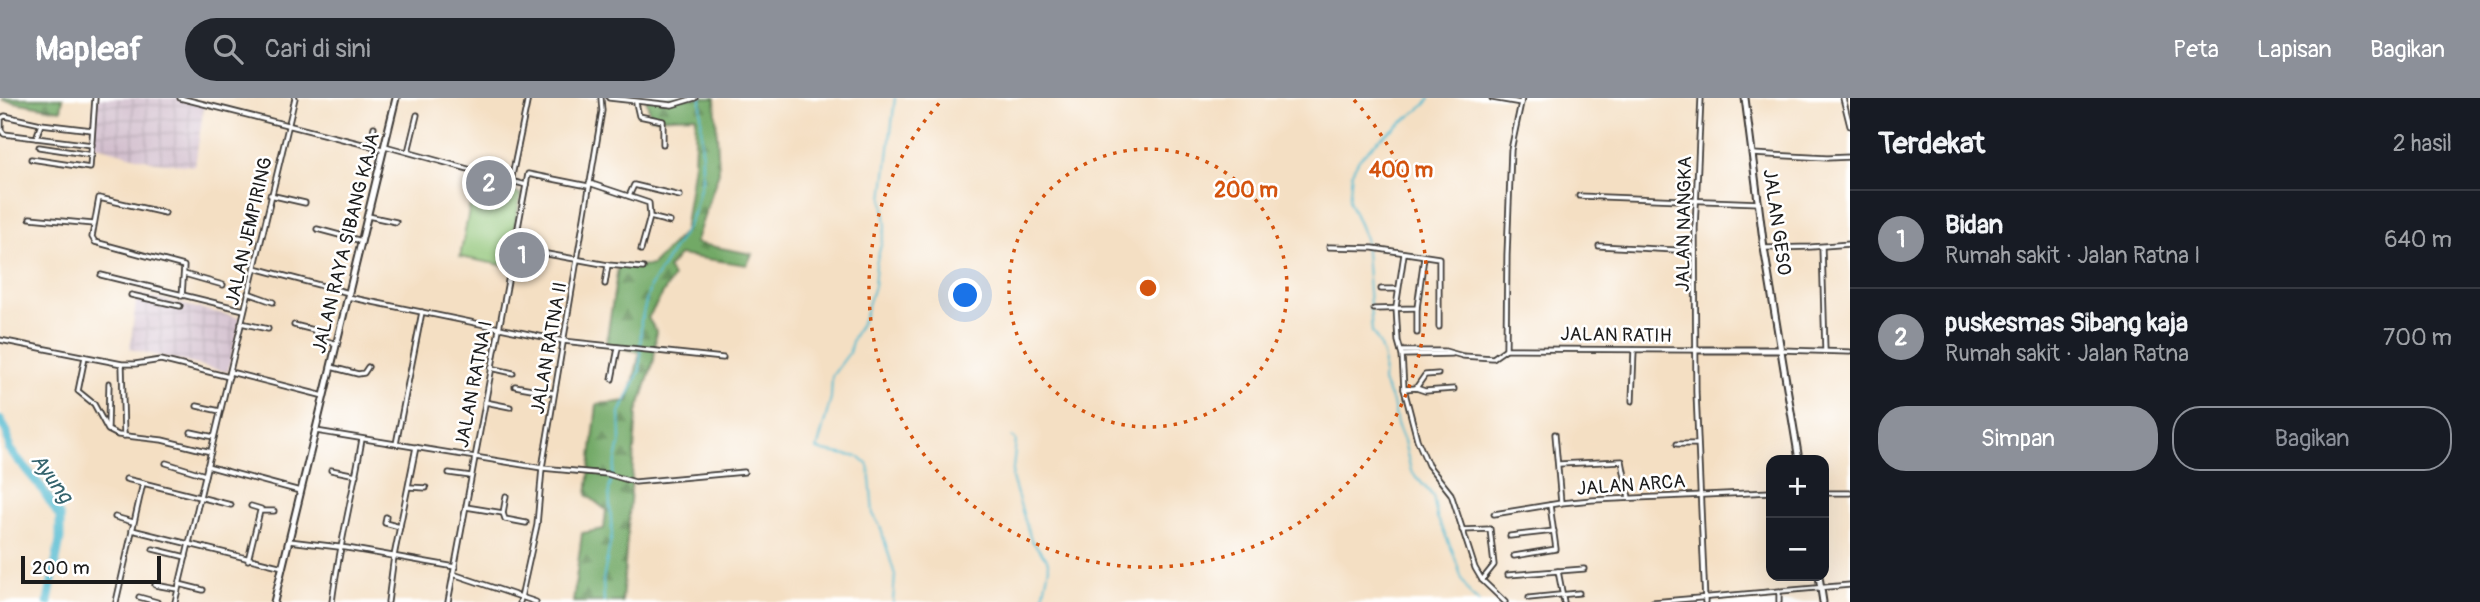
<!DOCTYPE html>
<html lang="id">
<head>
<meta charset="utf-8">
<style>
	:root { --surface:#171b24; --page:#20242c; --text:#f1f3f6; --muted:#9ea1a6; --line:#363941; --accent:#8c9099 }
	body { margin:0; font-family:Pangolin,sans-serif; background:var(--page); color:var(--text) }
	.controls { position:absolute; right:21px; bottom:21px; display:grid; overflow:hidden; border-radius:14px; box-shadow:0 7px 28px #0002 }
	.controls button { width:63px; height:63px; display:grid; place-items:center; padding:0; border:0; border-bottom:2px solid var(--line); background:var(--surface); color:var(--text); font:35px sans-serif }
	.scale { position:absolute; left:21px; bottom:18px; width:140px; box-sizing:border-box; padding-left:7px; border:4px solid #1c1c1c; border-top:0; font-size:19px; line-height:24px; white-space:nowrap; color:#1c1c1c; -webkit-text-stroke:5px #fff; paint-order:stroke }
	.you { position:absolute; left:966px; top:198px; width:24px; height:24px; margin:-18px; border:5px solid #fff; border-radius:50%; background:#1a73e8; box-shadow:0 0 0 10px #1a73e833 }
	.badge { display:grid; place-items:center; width:46px; height:46px; border-radius:50%; background:var(--accent); color:#fff; font-size:23px; font-weight:700 }
	.pin { position:absolute; translate:-50% -50%; border:4px solid #fff; box-shadow:0 2px 7px #0006 }
	.list { margin:0; padding:0; list-style:none }
	h2 { display:flex; justify-content:space-between; align-items:center; height:91px; margin:0; padding:0 28px; font-size:30px }
	h2 small { font-size:23px; font-weight:400; color:var(--muted) }
	.list li { display:grid; grid-template-columns:46px 1fr auto; gap:21px; align-items:center; box-sizing:border-box; height:98px; padding:0 28px; border-top:2px solid var(--line) }
	.list b { display:block; font-size:26px; white-space:nowrap }
	.list p { margin:0; font-size:23px; white-space:nowrap; color:var(--muted) }
	.list em { font-size:23px; font-style:normal; color:var(--muted) }
	.actions { display:flex; gap:14px; padding:21px 28px }
	.actions a { flex:1; padding:16px 0; border:2px solid var(--accent); border-radius:28px; text-align:center; font-size:24px; color:var(--accent) }
	.actions .main { background:var(--accent); color:#fff }
	.icon { flex:none; width:38px; height:38px; fill:none; stroke:currentColor; stroke-width:2; stroke-linecap:round; stroke-linejoin:round }
	.map { position:relative; flex:none; width:1850px; height:504px; overflow:hidden }
	header { display:flex; align-items:center; gap:42px; box-sizing:border-box; height:98px; padding:0 35px; background:var(--accent); color:#fff }
	header strong { font-size:33px }
	nav { display:flex; gap:38px; margin-inline-start:auto; font-size:24px }
	.search { width:490px; height:63px; background:var(--page); display:flex; align-items:center; gap:18px; box-sizing:border-box; padding:0 24px; border-radius:38px; color:var(--muted); font-size:26px }
	main { display:flex }
	aside { flex:1; background:var(--surface) }
	.map>svg:first-child { display:block }
	.industrial { fill:url(#industrial-grid) }
	.forest { fill:url(#forest-firs); stroke:#476241; stroke-width:2 }
	.pitch { fill:#8ec375; stroke:#557048; stroke-width:2 }
	.lines { fill:none; stroke-linecap:round; stroke-linejoin:round }
	.stream { stroke:#51b9cf; stroke-width:2 }
	.river { stroke:#51b9cf; stroke-width:9 }
	.street-casing { stroke:#3c3935; stroke-width:7 }
	.secondary-casing { stroke:#3c3935; stroke-width:9 }
	.street { stroke:#fff; stroke-width:3.5 }
	.secondary { stroke:#fff; stroke-width:5 }
	.ring { fill:none; stroke:#d4530e; stroke-width:3.5; stroke-dasharray:3.5 7 }
	.labels { text-anchor:middle; stroke-width:5; stroke-linejoin:round; paint-order:stroke }
	.street-label { font-size:19px; fill:#1c1c1c; stroke:#fff }
	.water-label { font-size:21px; font-style:italic; fill:#34636d; stroke:#fff }
	.centre { fill:#d4530e; stroke:#fff; stroke-width:3.5 }
	.ring-label { font-size:21px; text-anchor:middle; font-weight:bold; fill:#d4530e; stroke:#fff; stroke-width:5; stroke-linejoin:round; paint-order:stroke }
</style>
</head>
<body>
<header>
<strong>Mapleaf</strong>
<div class="search"><svg class="icon" aria-label="search" viewBox="0 0 24 24"><circle cx="10" cy="10" r="6"/><path d="M15 15l6 6"/></svg>Cari di sini</div>
<nav><a>Peta</a><a>Lapisan</a><a>Bagikan</a></nav>
</header>
<main>
<div class="map">
<svg width="1850" height="504" viewBox="0 0 1850 504">
	<defs>
		<pattern id="industrial-grid" width="8" height="8" patternUnits="userSpaceOnUse" patternTransform="scale(1.75)"><rect width="8" height="8" fill="#d1bdcc"/><path d="M0 4h8M4 0v8" fill="none" stroke="#b3a2af"/></pattern>
		<pattern id="forest-firs" width="22" height="20" patternUnits="userSpaceOnUse" patternTransform="scale(1.75)"><rect width="22" height="20" fill="#72a966"/><path d="M5 1l3.5 6h-7zM16 11l3.5 6h-7z" fill="#5d8953"/></pattern>
	</defs>
	<rect width="100%" height="100%" fill="#fff"/>
	<filter id="ink" filterUnits="userSpaceOnUse"><feTurbulence type="fractalNoise" baseFrequency=".0143" numOctaves="2"/><feDisplacementMap in="SourceGraphic" scale="14" xChannelSelector="R" yChannelSelector="G"/><feConvolveMatrix kernelMatrix="1 2 1 2 8 2 1 2 1" color-interpolation-filters="sRGB"/></filter>
	<filter id="wash" filterUnits="userSpaceOnUse"><feTurbulence type="fractalNoise" baseFrequency=".00686" numOctaves="4" result="noise"/><feDisplacementMap in="SourceGraphic" scale="28" xChannelSelector="R" yChannelSelector="G"/><feGaussianBlur stdDeviation="1.57" result="paint"/><feColorMatrix in="noise" values="0 0 0 0 0 0 0 0 0 0 0 0 0 0 0 0 0 1.4 0 .05"/><feComposite in="paint" operator="in"/></filter>
	<g filter="url(#wash)">
		<rect width="100%" height="100%" fill="#f4dfc3"/>
		<g class="industrial">
			<polygon points="95,0 178,0 204,6 195,68 155,64 90,46"/>
			<polygon points="137,196 241,220 228,274 130,251"/>
		</g>
		<g class="forest">
			<polygon points="3,0 63,0 61,12 2,2"/>
			<polygon points="646,0 715,0 719,74 695,145 752,156 747,167 679,157 668,170 673,179 648,220 656,233 654,262 637,315 622,504 573,504 582,435 604,431 606,412 587,397 597,306 629,303 640,254 606,246 618,169 652,167 684,134 694,65 696,18 651,20"/>
		</g>
		<polygon class="pitch" points="474,87 521,96 507,168 460,159"/>
		<g class="lines">
			<g class="stream">
				<polyline points="1430,0 1425,7 1377,43 1359,61 1352,74 1349,103 1365,140 1372,234 1379,245 1384,261 1383,284 1393,305 1397,326 1404,343 1411,373 1433,398 1437,419 1453,454 1462,481 1470,496 1479,504"/>
				<polyline points="1012,339 1016,342 1012,380 1031,442 1047,461 1049,469 1042,504"/>
				<polyline points="604,504 603,482 612,436 609,392 621,341 620,315 640,272 641,223 650,189 687,129 694,113 702,82 701,0"/>
				<polyline points="893,504 895,477 880,428 873,416 869,368 859,359 817,352 831,300 832,278 849,255 853,240 864,220 874,188 876,166 886,127 883,101 895,0"/>
			</g>
			<polyline class="river" points="0,322 7,334 10,352 41,389 60,419 60,442 48,504"/>
		</g>
	</g>
	<g filter="url(#ink)">
		<g class="lines">
			<defs>
				<g id="street">
					<polyline points="180,0 382,51"/>
					<polyline points="609,0 672,7 695,0"/>
					<polyline points="1492,0 1521,5"/>
					<polyline points="1701,0 1695,130 1696,294 1705,504"/>
					<polyline points="1843,0 1850,28"/>
					<polyline points="636,5 639,18 663,23 663,46"/>
					<polyline points="36,40 41,26"/>
					<polyline points="92,47 4,36 1,32 1,20 5,18 41,26 92,32"/>
					<polyline points="370,48 374,29"/>
					<polyline points="385,48 526,87"/>
					<polyline points="39,49 92,57"/>
					<polyline points="408,54 417,17"/>
					<polyline points="1753,56 1827,60 1850,59"/>
					<polyline points="31,61 90,70 95,0"/>
					<polyline points="511,83 528,0"/>
					<polyline points="589,85 649,105 650,119 641,152"/>
					<polyline points="270,97 305,105"/>
					<polyline points="629,98 634,87 680,98"/>
					<polyline points="1579,98 1759,105"/>
					<polyline points="165,115 99,100 92,139 95,144 184,168 182,198"/>
					<polyline points="368,118 396,124"/>
					<polyline points="650,119 670,124"/>
					<polyline points="30,120 93,126"/>
					<polyline points="317,131 362,143"/>
					<polyline points="1599,148 1695,153"/>
					<polyline points="1329,149 1373,150 1439,160 1439,229"/>
					<polyline points="1822,149 1825,253"/>
					<polyline points="514,150 608,167 643,170"/>
					<polyline points="1765,150 1811,149 1850,146"/>
					<polyline points="1404,156 1396,209 1398,243 1402,257 1404,291 1417,341 1428,367 1451,396 1475,470 1482,482 1505,504"/>
					<polyline points="255,170 349,195"/>
					<polyline points="184,176 223,187"/>
					<polyline points="101,177 244,212"/>
					<polyline points="605,186 608,167"/>
					<polyline points="1381,191 1398,191"/>
					<polyline points="248,195 273,204"/>
					<polyline points="131,197 180,208"/>
					<polyline points="348,199 563,243 723,260"/>
					<polyline points="1417,210 1417,235"/>
					<polyline points="1374,211 1417,210 1424,159"/>
					<polyline points="241,225 268,231"/>
					<polyline points="294,227 314,232 317,240 337,246"/>
					<polyline points="0,242 122,266 135,266 161,262 229,279"/>
					<polyline points="1506,251 1507,157 1511,52 1522,0"/>
					<polyline points="1781,252 1850,254"/>
					<polyline points="1401,253 1445,253 1463,258 1493,260 1506,251 1519,251 1696,252"/>
					<polyline points="1402,257 1452,256"/>
					<polyline points="85,259 78,293 94,306 108,332 118,337 162,342 211,354"/>
					<polyline points="122,267 124,338"/>
					<polyline points="331,269 358,276 364,275 368,269"/>
					<polyline points="491,270 513,275"/>
					<polyline points="230,274 324,298"/>
					<polyline points="612,281 618,250"/>
					<polyline points="515,288 554,295"/>
					<polyline points="1416,290 1425,277 1438,276"/>
					<polyline points="1404,291 1416,290 1425,293 1454,291"/>
					<polyline points="1632,303 1634,252"/>
					<polyline points="485,304 510,309"/>
					<polyline points="197,308 220,313"/>
					<polyline points="108,330 109,285"/>
					<polyline points="316,333 542,370 607,376 635,384 744,374"/>
					<polyline points="191,334 214,339"/>
					<polyline points="1555,336 1561,405"/>
					<polyline points="396,346 422,214"/>
					<polyline points="1677,346 1697,346"/>
					<polyline points="166,365 205,377"/>
					<polyline points="1559,366 1622,363 1629,400"/>
					<polyline points="207,368 300,393"/>
					<polyline points="331,372 356,377"/>
					<polyline points="449,375 471,378"/>
					<polyline points="126,381 143,385"/>
					<polyline points="409,389 426,390"/>
					<polyline points="1824,395 1850,395"/>
					<polyline points="251,408 261,411"/>
					<polyline points="466,409 503,415 506,398"/>
					<polyline points="503,415 505,421 526,425"/>
					<polyline points="1494,416 1561,405 1592,402 1771,394"/>
					<polyline points="115,419 133,424"/>
					<polyline points="386,419 385,425 400,429"/>
					<polyline points="132,432 283,469"/>
					<polyline points="1462,432 1490,431 1494,467 1482,482"/>
					<polyline points="1510,438 1554,433"/>
					<polyline points="289,443 347,450 455,469"/>
					<polyline points="153,451 186,459"/>
					<polyline points="1514,458 1556,451 1550,407"/>
					<polyline points="248,462 260,413 274,413"/>
					<polyline points="1558,473 1584,471"/>
					<polyline points="453,476 536,504"/>
					<polyline points="1508,477 1558,473 1564,504"/>
					<polyline points="179,486 203,492"/>
					<polyline points="155,487 177,491"/>
					<polyline points="1779,494 1779,504"/>
					<polyline points="139,499 157,504"/>
					<polyline points="1529,500 1579,495"/>
					<polyline points="116,504 143,385 231,407"/>
					<polyline points="175,504 295,0"/>
					<path d="M 332,504 C 339,449 353,396 362,341"/>
					<polyline points="388,504 394,458 416,349"/>
					<polyline points="448,504 528,76 588,88"/>
					<polyline points="520,504 537,427 542,370 602,13 601,0"/>
					<polyline points="1653,504 1850,487"/>
				</g>
				<g id="secondary">
					<polyline points="1745,0 1764,150 1799,362"/>
					<polyline points="1696,252 1781,252"/>
					<polyline points="1819,478 1823,504"/>
					<polyline points="274,504 396,0"/>
				</g>
			</defs>
			<use href="#street" class="street-casing"/>
			<use href="#secondary" class="secondary-casing"/>
			<use href="#street" class="street"/>
			<use href="#secondary" class="secondary"/>
		</g>
	</g>
	<g class="ring">
		<circle cx="1148" cy="190" r="139"/>
		<path d="M1354 2A279 279 0 1 1 942 2"/>
	</g>
	<g class="labels">
		<g class="street-label">
			<text transform="translate(1778 124) rotate(82)" y="7">JALAN GESO</text>
			<text transform="translate(1683 126) rotate(-89)" y="7">JALAN NANGKA</text>
			<text transform="translate(248 133) rotate(-77)" y="7">JALAN JEMPIRING</text>
			<text transform="translate(345 145) rotate(-76)" y="7">JALAN RAYA SIBANG KAJA</text>
			<text transform="translate(1616 236) rotate(1)" y="7">JALAN RATIH</text>
			<text transform="translate(548 250) rotate(-80)" y="7">JALAN RATNA II</text>
			<text transform="translate(473 286) rotate(-79)" y="7">JALAN RATNA I</text>
			<text transform="translate(1631 386) rotate(-4)" y="7">JALAN ARCA</text>
		</g>
		<g class="water-label">
			<text transform="translate(52 380) rotate(54)" y="7">Ayung</text>
		</g>
	</g>
	<circle cx="1148" cy="190" r="10" class="centre"/>
	<g class="ring-label">
		<text x="1401" y="79">400 m</text>
		<text x="1246" y="99">200 m</text>
	</g>
</svg>
<div class="controls">
<button>+</button>
<button>−</button>
</div>
<div class="scale">200 m</div>
<div class="you"></div>
<div class="pin badge" style="left:522px;top:157px">1</div>
<div class="pin badge" style="left:489px;top:85px">2</div>
</div>
<aside>
<h2>Terdekat<small>2 hasil</small></h2>
<ul class="list">
<li><span class="badge">1</span><div><b>Bidan</b><p>Rumah sakit · Jalan Ratna I</p></div><em>640 m</em></li>
<li><span class="badge">2</span><div><b>puskesmas Sibang kaja</b><p>Rumah sakit · Jalan Ratna</p></div><em>700 m</em></li>
</ul>
<div class="actions"><a class="main">Simpan</a><a>Bagikan</a></div>
</aside>
</main>
</body>
</html>
